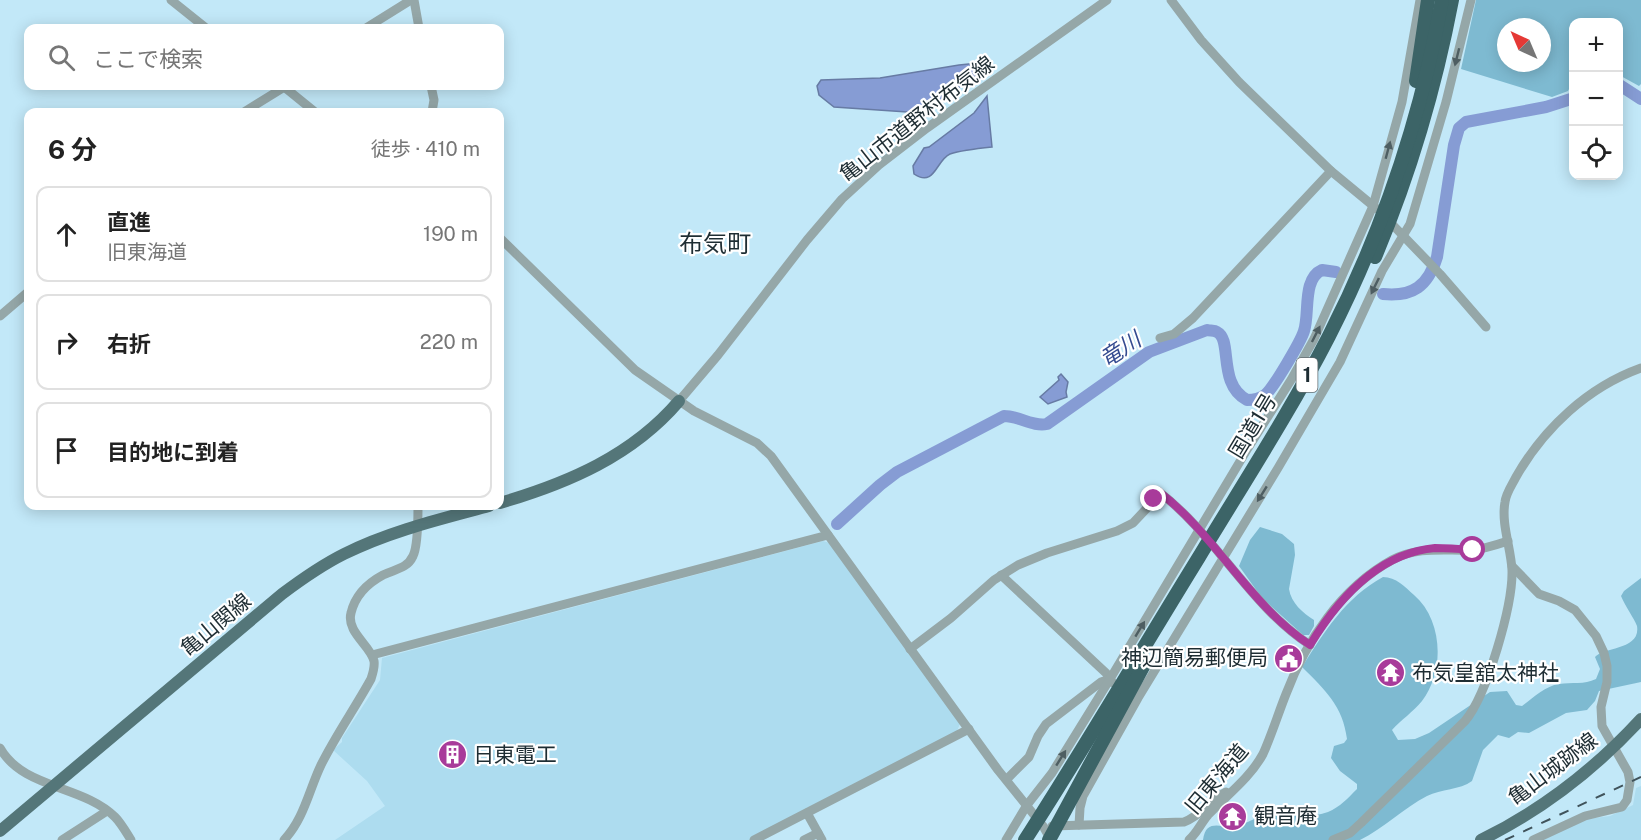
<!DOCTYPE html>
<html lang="ja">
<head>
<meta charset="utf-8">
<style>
	:root { --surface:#fff; --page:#f2f2f2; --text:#222; --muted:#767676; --line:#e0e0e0 }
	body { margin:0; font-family:"Public Sans","Noto Sans JP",sans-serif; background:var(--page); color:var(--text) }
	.controls { position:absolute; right:18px; top:18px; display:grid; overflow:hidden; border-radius:12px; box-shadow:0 3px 15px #0003 }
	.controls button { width:54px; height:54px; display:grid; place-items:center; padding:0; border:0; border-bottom:2px solid var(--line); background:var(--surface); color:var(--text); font:30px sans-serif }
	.compass { position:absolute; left:1497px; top:18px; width:54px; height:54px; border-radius:50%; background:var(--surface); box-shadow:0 3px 15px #0003; rotate:316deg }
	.stop { position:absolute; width:18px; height:18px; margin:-14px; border:4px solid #a83b9a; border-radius:50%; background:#fff }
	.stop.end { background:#a83b9a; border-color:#fff; box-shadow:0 2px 6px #0008 }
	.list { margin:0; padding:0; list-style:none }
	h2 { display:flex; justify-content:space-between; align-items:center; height:78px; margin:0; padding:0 24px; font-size:26px }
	h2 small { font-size:20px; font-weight:400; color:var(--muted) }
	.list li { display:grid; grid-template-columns:39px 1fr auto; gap:18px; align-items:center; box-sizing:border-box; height:96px; margin:0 12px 12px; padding:0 12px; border:2px solid var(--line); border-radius:12px }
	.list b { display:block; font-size:22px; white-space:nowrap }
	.list p { margin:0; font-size:20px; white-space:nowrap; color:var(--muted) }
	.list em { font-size:20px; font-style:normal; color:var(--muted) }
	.icon { flex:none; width:33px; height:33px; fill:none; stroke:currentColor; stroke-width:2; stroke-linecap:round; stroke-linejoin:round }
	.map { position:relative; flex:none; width:1641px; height:840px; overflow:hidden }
	.search { position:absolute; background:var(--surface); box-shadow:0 3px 15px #0003; left:24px; top:24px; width:480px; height:66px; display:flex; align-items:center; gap:15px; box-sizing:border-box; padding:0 21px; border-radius:12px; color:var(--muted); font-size:22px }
	.panel { position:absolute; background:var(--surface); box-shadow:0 3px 15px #0003; left:24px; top:108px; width:480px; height:402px; border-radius:12px }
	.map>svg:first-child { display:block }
	.built { fill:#addcef }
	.green { fill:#7ebad1; fill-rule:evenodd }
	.water { fill:#869cd4; stroke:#677ba4; stroke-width:1.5 }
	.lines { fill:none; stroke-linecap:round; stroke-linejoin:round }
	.river { stroke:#869cd4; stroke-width:12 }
	.minor { stroke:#95a7a8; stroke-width:9 }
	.major { stroke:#547679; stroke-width:12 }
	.highway { stroke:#3c6467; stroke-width:14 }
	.rail { stroke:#40535b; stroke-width:2; stroke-dasharray:10 10; stroke-linecap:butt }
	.oneway { fill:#4e5e62 }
	.route { stroke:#a83b9a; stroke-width:8 }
	.labels { text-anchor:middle; stroke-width:4.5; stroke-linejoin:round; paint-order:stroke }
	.shield { fill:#fff; stroke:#626c70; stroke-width:1.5 }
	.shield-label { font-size:20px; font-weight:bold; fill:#1e2d33 }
	.street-label { font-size:21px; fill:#1e2d33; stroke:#fff }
	.poi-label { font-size:21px; fill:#1e2d33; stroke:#fff; text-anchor:start }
	.water-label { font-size:22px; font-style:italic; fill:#344b90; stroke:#fff }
	.quarter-label { font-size:24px; fill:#1e2d33; stroke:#fff }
</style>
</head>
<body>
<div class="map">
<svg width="1641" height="840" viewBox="0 0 1641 840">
	<rect width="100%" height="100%" fill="#c2e8f8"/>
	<g class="built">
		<polygon points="823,541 830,543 960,724 957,731 750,840 335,840 385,806 367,781 333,750 342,742 342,738 380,680 382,658"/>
		<polygon points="1641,786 1641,840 1539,840 1586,819 1610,816 1633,805 1636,788"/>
	</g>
	<g class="green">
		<path d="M 1476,0 L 1641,0 L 1641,84 L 1639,86 L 1619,75 L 1618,22 L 1574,22 L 1573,81 L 1568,91 L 1552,97 L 1461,69 ZM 1506,27 L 1542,27 L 1542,63 L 1506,63 Z"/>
		<path d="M 1260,527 L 1282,534 L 1294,544 L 1295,555 L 1289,589 C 1291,603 1303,613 1314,620 L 1314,626 L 1309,635 L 1303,635 L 1262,598 L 1239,566 L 1250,540 Z"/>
		<path d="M 1383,577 C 1396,577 1405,587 1414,595 C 1443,620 1445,671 1422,701 C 1413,712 1401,720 1392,730 L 1398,740 L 1415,739 L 1429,733 L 1490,692 L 1507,691 L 1516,705 L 1522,706 C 1533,698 1545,686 1559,684 C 1572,682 1584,685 1596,679 L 1600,669 L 1595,657 C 1603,647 1641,650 1637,626 C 1634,618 1625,606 1621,596 L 1624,591 L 1641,578 L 1641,682 L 1599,691 L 1595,701 L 1587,710 L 1566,713 L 1529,733 L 1518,732 L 1509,738 L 1498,735 L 1483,750 L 1472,781 C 1460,790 1441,789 1427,796 C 1404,808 1384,828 1360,840 L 1203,840 C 1206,817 1222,829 1236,826 C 1247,824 1256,816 1267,815 C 1288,812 1306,820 1328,812 C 1340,807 1348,798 1357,789 L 1357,784 L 1340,771 L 1331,758 L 1334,746 L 1344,743 L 1347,739 C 1343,706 1325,690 1302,667 C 1324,632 1346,597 1383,577 Z"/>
	</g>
	<g class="water">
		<polygon points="988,62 991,65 922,113 834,107 819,95 817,86 821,80 880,78 959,65"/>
		<path d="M 987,96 L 992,147 C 982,148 959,151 950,154 C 936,160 935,188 914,174 L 913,166 L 924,148 L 929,147 L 974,113 Z"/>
		<polygon points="1061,374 1068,382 1066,392 1067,397 1048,404 1040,397 1059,380 1058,377"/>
	</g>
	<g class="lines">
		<g class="river">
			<polyline points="1618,84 1641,99"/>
			<path d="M 1383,294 C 1413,297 1428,286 1437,257 L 1454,145 L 1459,128 L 1466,122 L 1546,107 L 1574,98"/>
			<path d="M 837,524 L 880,485 L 897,472 L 1004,416 C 1019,416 1033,427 1047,424 L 1149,352 L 1207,330 C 1210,331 1214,330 1217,332 C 1233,340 1217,384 1247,400 C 1253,400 1260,399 1265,395 C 1273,389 1301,341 1304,331 C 1310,313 1302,279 1322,270 L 1336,272"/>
		</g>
		<g class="minor">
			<polyline points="171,0 206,28"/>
			<polyline points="414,0 419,28"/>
			<polyline points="1171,0 1201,40 1239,82 1331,171 1377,209"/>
			<polyline points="366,28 411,0"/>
			<polyline points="283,86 315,112"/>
			<polyline points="431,86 434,100 432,112"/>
			<polyline points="244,112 286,86"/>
			<polyline points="1387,219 1440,274 1486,327"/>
			<polyline points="500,238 635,370 694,411 757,443 771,456 998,770 1043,826 1051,840"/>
			<polyline points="0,316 28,292"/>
			<polyline points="1160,338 1174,334 1193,318 1331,171"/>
			<polyline points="679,401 718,355 807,240 842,199 879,165 927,128 1107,0"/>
			<polyline points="1512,566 1539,594 1559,601 1575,610 1596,636 1604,653 1607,666 1607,682 1601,707 1602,726 1628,772 1630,782 1627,800 1622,807 1585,816 1533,840"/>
			<polyline points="1001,575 1106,673 1113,683"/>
			<path d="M 910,649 L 951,618 L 994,580 L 1018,565 L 1047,553 L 1117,531 L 1133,523 L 1149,506 L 1158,491 C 1216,535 1249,605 1310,645"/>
			<polyline points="372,655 828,535"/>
			<path d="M 0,748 C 23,789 83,785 115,817 C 121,823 126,832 131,840"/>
			<polyline points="1007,779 1029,757 1038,736 1046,724 1101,682 1110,679"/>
			<polyline points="807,813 822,840"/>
			<polyline points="1079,825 1080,808 1083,796 1138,698 1278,468 1340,362 1382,271 1410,224 1446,102 1471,0"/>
			<path d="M 1052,826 L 1184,822 C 1201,816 1211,800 1226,792"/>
			<polyline points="62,840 107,811"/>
			<path d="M 284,840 C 304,819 309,790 321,765 C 336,735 355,708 371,679 C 373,673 375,667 374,661 C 371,646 346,632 351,613 C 355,596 368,583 383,575 C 395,569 407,569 413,556 C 418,546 418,518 418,506"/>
			<polyline points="754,840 969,729"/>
			<polyline points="804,840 818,833"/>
			<polyline points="1006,840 1027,805 1052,773 1110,679 1248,448 1291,380 1314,339 1373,206 1402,102 1420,0"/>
			<path d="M 1189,840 C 1197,833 1201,823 1208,815 C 1227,795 1250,778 1263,754 C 1272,734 1278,714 1286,694 C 1306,641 1341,588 1392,560 C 1418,546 1444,551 1472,550 C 1484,549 1496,545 1508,541"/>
			<path d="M 1333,840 L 1350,833 L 1361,823 L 1465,721 C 1487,695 1513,605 1512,570 C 1511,548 1501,524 1505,502 C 1506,493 1512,485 1516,477 C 1544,428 1588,387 1641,368"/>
		</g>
		<g class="major">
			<path d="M 500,503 C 568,483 632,456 679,401"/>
			<path d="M 0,831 L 282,594 C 302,579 322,565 344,554 C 390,531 441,519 489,506"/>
			<path d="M 1481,840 C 1542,810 1595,769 1641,719"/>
		</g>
		<g class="highway">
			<polyline points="1416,81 1428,0"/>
			<path d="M 1375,257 C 1410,174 1435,89 1452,0"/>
			<path d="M 1025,840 C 1085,747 1141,651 1199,557 C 1243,484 1290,412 1329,336 C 1383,230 1421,117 1442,0"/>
			<polyline points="1049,840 1144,665"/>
		</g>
		<polyline class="rail" points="1505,840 1641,777"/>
	</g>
	<defs><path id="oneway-solid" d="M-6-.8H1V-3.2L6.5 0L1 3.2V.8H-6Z" transform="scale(1.5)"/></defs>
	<g class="oneway">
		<use href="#oneway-solid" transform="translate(1457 57) rotate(104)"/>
		<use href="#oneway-solid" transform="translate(1388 150) rotate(-75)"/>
		<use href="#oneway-solid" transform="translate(1375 286) rotate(116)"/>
		<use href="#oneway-solid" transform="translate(1316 334) rotate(-63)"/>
		<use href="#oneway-solid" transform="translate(1262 494) rotate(122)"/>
		<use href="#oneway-solid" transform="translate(1140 629) rotate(-59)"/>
		<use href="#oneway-solid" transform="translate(1061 758) rotate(-58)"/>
	</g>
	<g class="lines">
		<path class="route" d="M 1154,499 L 1158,491 C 1216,535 1249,605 1310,645 C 1338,599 1379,553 1435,548 C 1448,548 1461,549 1473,550"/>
	</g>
	<defs>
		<symbol id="civic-disc" viewBox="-11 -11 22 22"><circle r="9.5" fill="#a83b9a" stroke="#fff"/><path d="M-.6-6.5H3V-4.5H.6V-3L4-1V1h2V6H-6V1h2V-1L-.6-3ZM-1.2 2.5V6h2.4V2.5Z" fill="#fff"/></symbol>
		<symbol id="temple-disc" viewBox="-11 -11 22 22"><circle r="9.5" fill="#a83b9a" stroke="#fff"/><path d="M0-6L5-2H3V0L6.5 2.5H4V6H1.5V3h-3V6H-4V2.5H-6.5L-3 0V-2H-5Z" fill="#fff"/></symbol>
		<symbol id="building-disc" viewBox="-11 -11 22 22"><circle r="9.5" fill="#a83b9a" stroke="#fff"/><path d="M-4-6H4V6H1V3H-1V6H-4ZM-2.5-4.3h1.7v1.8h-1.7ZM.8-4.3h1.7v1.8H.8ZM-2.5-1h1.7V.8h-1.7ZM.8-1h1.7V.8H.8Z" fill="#fff"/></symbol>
	</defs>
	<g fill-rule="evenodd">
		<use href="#civic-disc" x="1272" y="642" width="33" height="33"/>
		<use href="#temple-disc" x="1374" y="656" width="33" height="33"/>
		<use href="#building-disc" x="436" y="738" width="33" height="33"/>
		<use href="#temple-disc" x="1216" y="800" width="33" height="33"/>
	</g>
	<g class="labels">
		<rect class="shield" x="1296.5" y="358" width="21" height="34" rx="4.5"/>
		<g class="shield-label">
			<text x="1307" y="382">1</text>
		</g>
		<g class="street-label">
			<text transform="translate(917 119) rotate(-38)" y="7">亀山市道野村布気線</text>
			<text transform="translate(1253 426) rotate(-59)" y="7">国道1号</text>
			<text transform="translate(216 625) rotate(-40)" y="7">亀山関線</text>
			<text transform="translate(1553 769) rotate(-37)" y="7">亀山城跡線</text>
			<text transform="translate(1217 779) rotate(-50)" y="7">旧東海道</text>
		</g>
		<g class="poi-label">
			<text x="1268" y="665" text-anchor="end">神辺簡易郵便局</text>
			<text x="1412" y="680">布気皇舘太神社</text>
			<text x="473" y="762">日東電工</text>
			<text x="1254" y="823">観音庵</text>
		</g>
		<g class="water-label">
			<text transform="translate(1120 349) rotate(-33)" y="8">竜川</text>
		</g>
		<g class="quarter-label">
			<text x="715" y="252">布気町</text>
		</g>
	</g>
</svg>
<div class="controls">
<button>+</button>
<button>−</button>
<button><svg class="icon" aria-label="locate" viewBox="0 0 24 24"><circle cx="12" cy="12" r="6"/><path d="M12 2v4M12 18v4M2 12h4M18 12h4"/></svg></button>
</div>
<svg class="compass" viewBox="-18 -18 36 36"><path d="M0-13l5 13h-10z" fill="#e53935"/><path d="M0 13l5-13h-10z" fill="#767676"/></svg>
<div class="stop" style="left:1473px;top:550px"></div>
<div class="stop end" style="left:1154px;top:499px"></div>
<div class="search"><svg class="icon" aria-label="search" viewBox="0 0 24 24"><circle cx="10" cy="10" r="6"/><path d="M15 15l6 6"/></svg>ここで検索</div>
<section class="panel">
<h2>6 分<small>徒歩 · 410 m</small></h2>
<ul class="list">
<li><svg class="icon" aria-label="ahead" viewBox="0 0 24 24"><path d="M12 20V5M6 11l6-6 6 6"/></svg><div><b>直進</b><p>旧東海道</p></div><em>190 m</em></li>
<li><svg class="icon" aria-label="right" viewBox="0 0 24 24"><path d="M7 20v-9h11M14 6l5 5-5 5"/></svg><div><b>右折</b></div><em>220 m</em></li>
<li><svg class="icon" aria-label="arrive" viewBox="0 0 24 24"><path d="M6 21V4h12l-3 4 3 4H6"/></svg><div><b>目的地に到着</b></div></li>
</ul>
</section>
</div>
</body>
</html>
